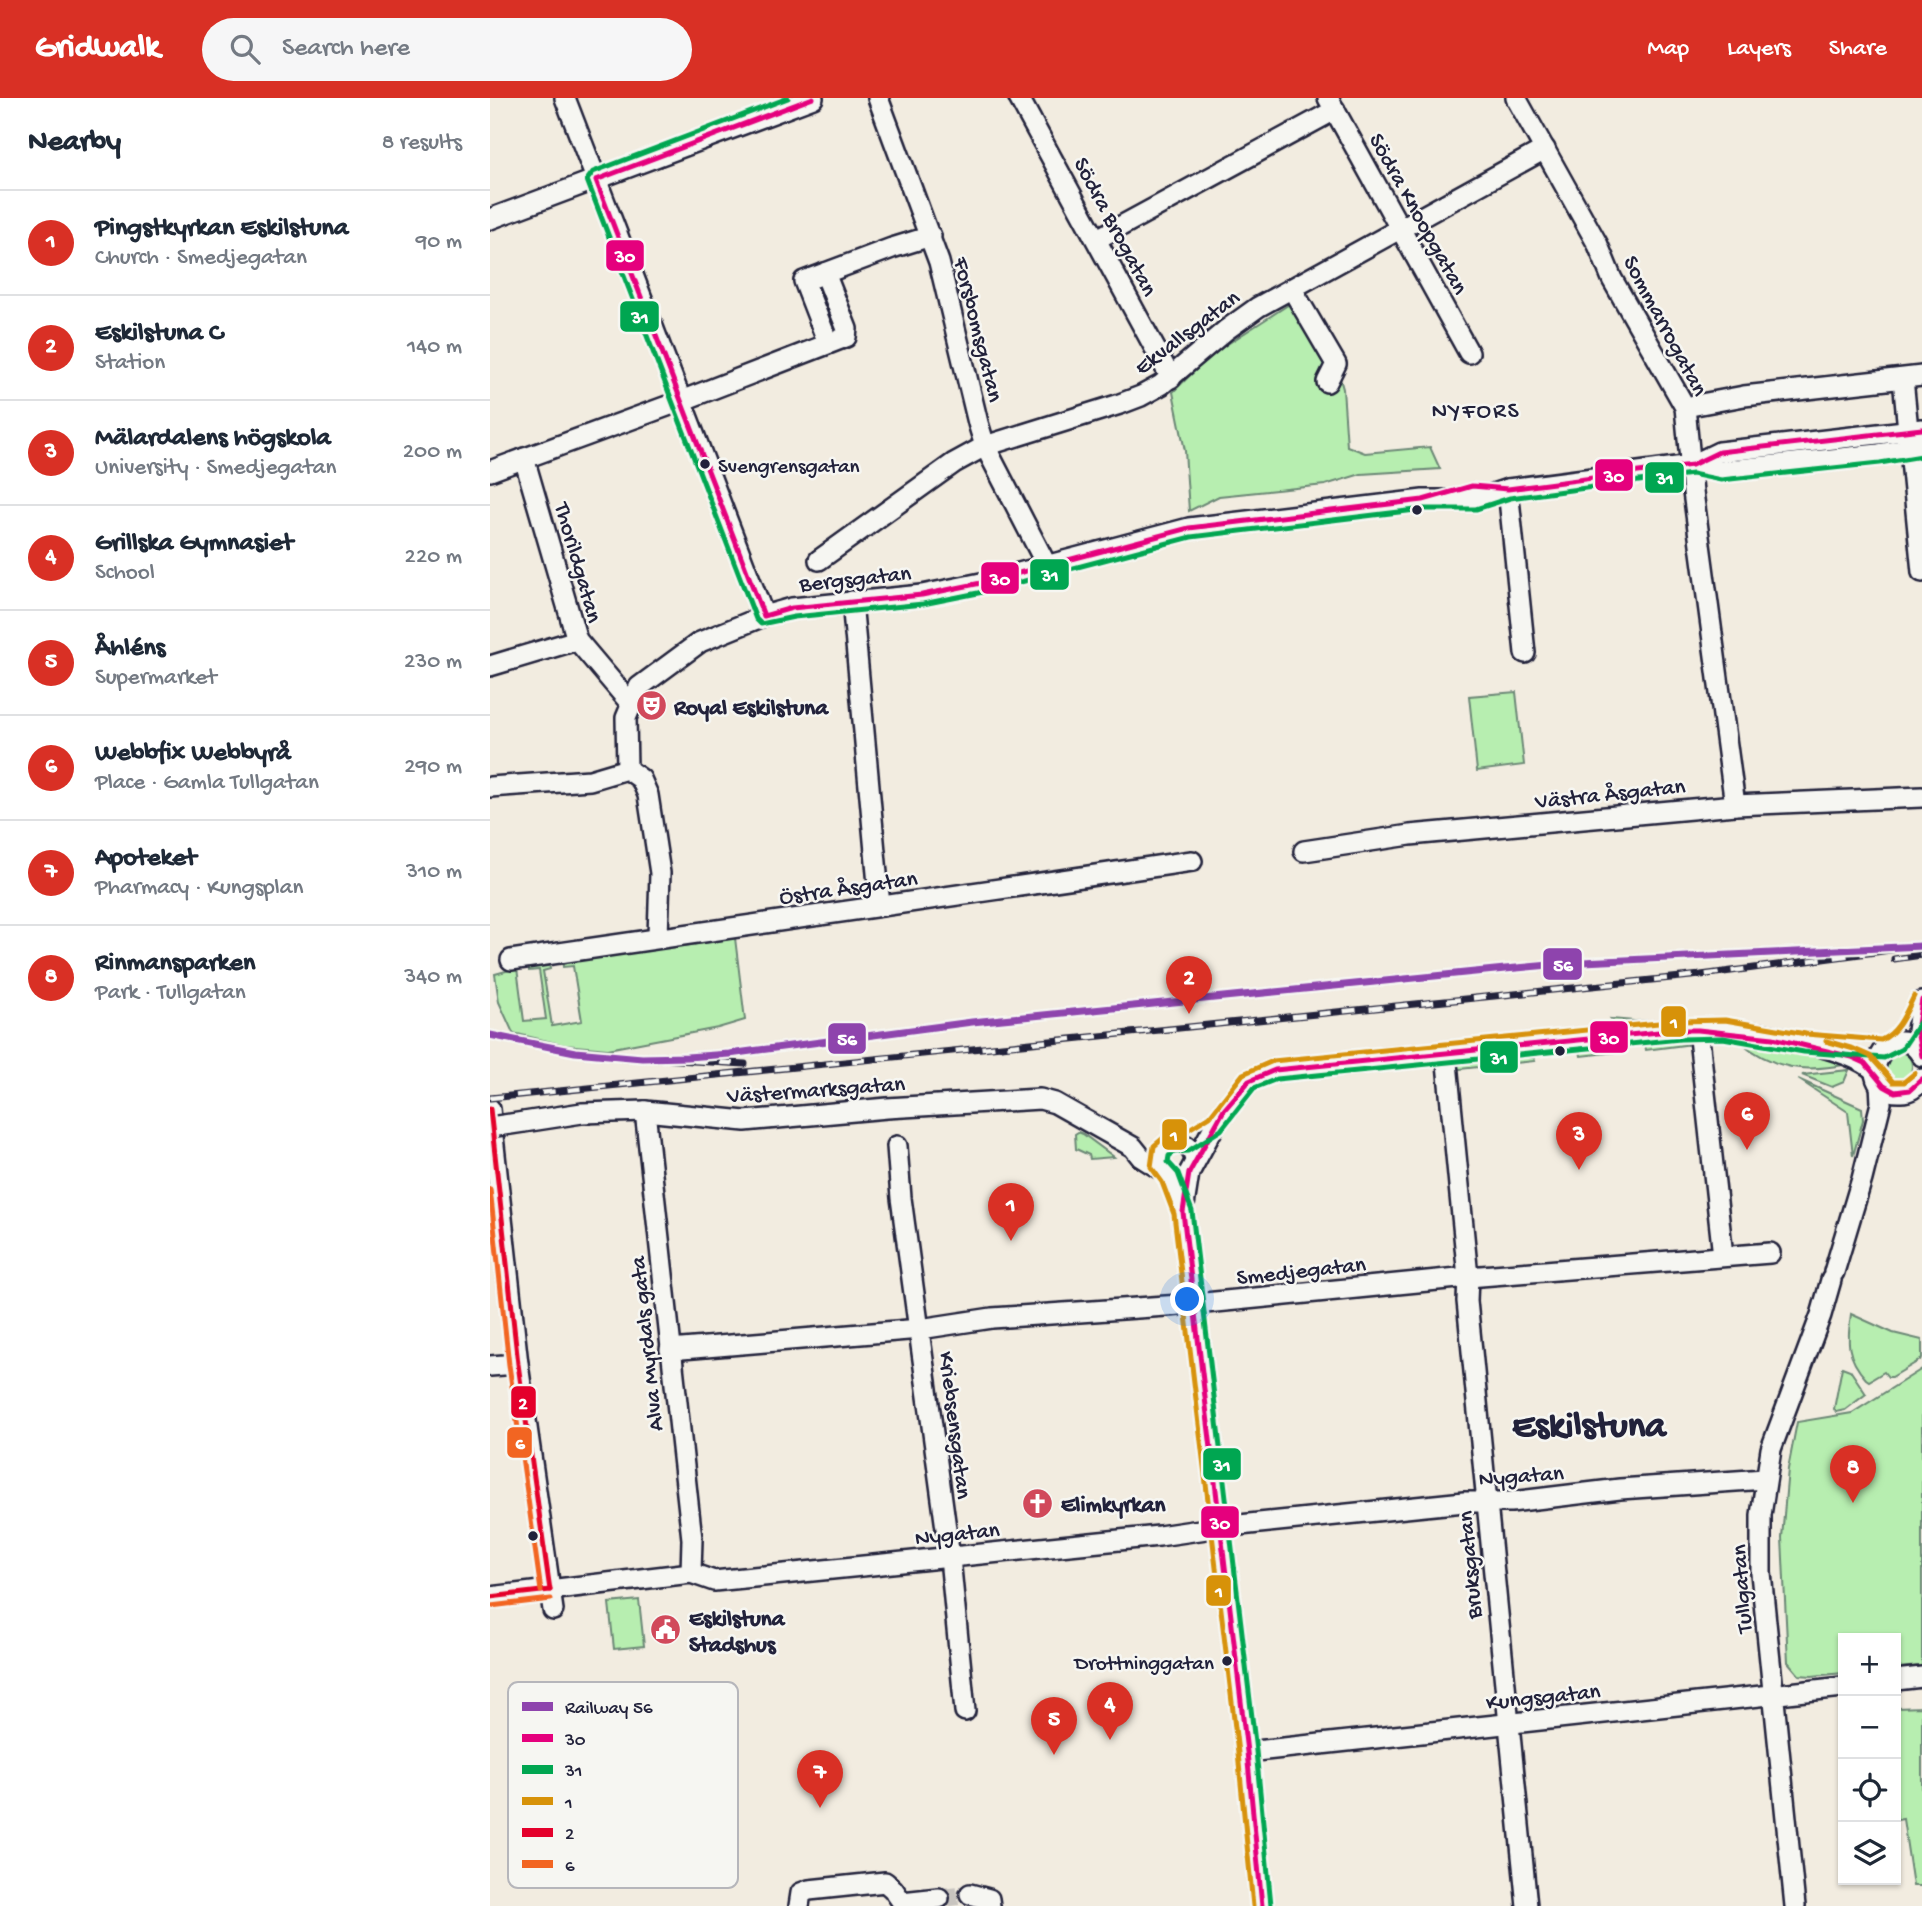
<!DOCTYPE html>
<html lang="en">
<head>
<meta charset="utf-8">
<style>
	:root { --surface:#fff; --page:#f6f6f7; --text:#1f2937; --muted:#747a83; --line:#e0e1e3; --accent:#d93025 }
	body { margin:0; font-family:"Gochi Hand",sans-serif; background:var(--page); color:var(--text) }
	.controls { position:absolute; right:21px; bottom:21px; display:grid; overflow:hidden; border-radius:0px; box-shadow:0 2px 5px #0004 }
	.controls button { width:63px; height:63px; display:grid; place-items:center; padding:0; border:0; border-bottom:2px solid var(--line); background:var(--surface); color:var(--text); font:35px sans-serif }
	.you { position:absolute; left:698px; top:1202px; width:24px; height:24px; margin:-18px; border:5px solid #fff; border-radius:50%; background:#1a73e8; box-shadow:0 0 0 10px #1a73e833 }
	.badge { display:grid; place-items:center; width:46px; height:46px; border-radius:50%; background:var(--accent); color:#fff; font-size:23px; font-weight:700 }
	.pin { position:absolute; translate:-50% -58px; filter:drop-shadow(0 2px 4px #0008) }
	.pin::after { content:''; position:absolute; top:37px; width:24px; height:21px; background:inherit; clip-path:polygon(0 0,100% 0,50% 100%) }
	.list { margin:0; padding:0; list-style:none }
	h2 { display:flex; justify-content:space-between; align-items:center; height:91px; margin:0; padding:0 28px; font-size:30px }
	h2 small { font-size:23px; font-weight:400; color:var(--muted) }
	.list li { display:grid; grid-template-columns:46px 1fr auto; gap:21px; align-items:center; box-sizing:border-box; height:105px; padding:0 28px; border-top:2px solid var(--line) }
	.list b { display:block; font-size:26px; white-space:nowrap }
	.list p { margin:0; font-size:23px; white-space:nowrap; color:var(--muted) }
	.list em { font-size:23px; font-style:normal; color:var(--muted) }
	.icon { flex:none; width:38px; height:38px; fill:none; stroke:currentColor; stroke-width:2; stroke-linecap:round; stroke-linejoin:round }
	.map { position:relative; flex:none; width:1432px; height:1808px; overflow:hidden }
	header { display:flex; align-items:center; gap:42px; box-sizing:border-box; height:98px; padding:0 35px; background:var(--accent); color:#fff }
	header strong { font-size:33px }
	nav { display:flex; gap:38px; margin-inline-start:auto; font-size:24px }
	.search { width:490px; height:63px; background:var(--page); display:flex; align-items:center; gap:18px; box-sizing:border-box; padding:0 24px; border-radius:38px; color:var(--muted); font-size:26px }
	main { display:flex }
	aside { flex:1; background:var(--surface) }
	.map>svg:first-child { display:block }
	.green { fill:#b7eeb0; stroke:#6c8876; stroke-width:2 }
	.lines { fill:none; stroke-linecap:round; stroke-linejoin:round }
	.minor-tunnel { stroke:#c8c4bf; stroke-width:19; stroke-dasharray:19 10; stroke-linecap:butt }
	.minor-casing { stroke:#22223b; stroke-width:24 }
	.minor { stroke:#f6f6f2; stroke-width:19 }
	.rail-casing { stroke:#22223b; stroke-width:7 }
	.rail { stroke:#f6f6f2; stroke-width:4.5; stroke-dasharray:13; stroke-linecap:butt }
	.minor-bridge-casing { stroke:#22223b; stroke-width:24; stroke-linecap:butt }
	.minor-bridge { stroke:#f6f6f2; stroke-width:19 }
	.bus-1-casing { stroke:#f6f6f2; stroke-width:10 }
	.bus-2-casing { stroke:#f6f6f2; stroke-width:10 }
	.bus-3-casing { stroke:#f6f6f2; stroke-width:10 }
	.bus-4-casing { stroke:#f6f6f2; stroke-width:10 }
	.bus-5-casing { stroke:#f6f6f2; stroke-width:10 }
	.bus-1 { stroke:#e5007d; stroke-width:5 }
	.bus-2 { stroke:#00a651; stroke-width:5 }
	.bus-3 { stroke:#d79209; stroke-width:5 }
	.bus-4 { stroke:#e4002b; stroke-width:5 }
	.bus-5 { stroke:#f26522; stroke-width:5 }
	.rail-1-casing { stroke:#f6f6f2; stroke-width:12 }
	.rail-1 { stroke:#8e44ad; stroke-width:7 }
	.bus-dot { fill:#22223b; stroke:#f6f6f2; stroke-width:2.5 }
	.labels { text-anchor:middle; stroke-width:5; stroke-linejoin:round; paint-order:stroke }
	.bus-label { font-size:21px; fill:#22223b; stroke:#f6f6f2; text-anchor:start }
	.street-label { font-size:23px; fill:#22223b; stroke:#f6f6f2 }
	.poi-label { font-size:23px; font-weight:bold; fill:#22223b; stroke:#f6f6f2; text-anchor:start }
	.neighbourhood-label { font-size:24px; letter-spacing:2px; fill:#22223b; stroke:#f6f6f2 }
	.town-label { font-size:37px; font-weight:bold; fill:#22223b; stroke:#f6f6f2 }
	.key { fill:#f6f6f2; stroke:#b6b6bb; stroke-width:2 }
	.key-label { font-size:19px; fill:#22223b }
	.line-badge { stroke:#f6f6f2; stroke-width:2.5 }
	.badge-label { font-size:19px; text-anchor:middle; font-weight:bold; fill:#fff }
</style>
</head>
<body>
<header>
<strong>Gridwalk</strong>
<div class="search"><svg class="icon" aria-label="search" viewBox="0 0 24 24"><circle cx="10" cy="10" r="6"/><path d="M15 15l6 6"/></svg>Search here</div>
<nav><a>Map</a><a>Layers</a><a>Share</a></nav>
</header>
<main>
<aside>
<h2>Nearby<small>8 results</small></h2>
<ul class="list">
<li><span class="badge">1</span><div><b>Pingstkyrkan Eskilstuna</b><p>Church · Smedjegatan</p></div><em>90 m</em></li>
<li><span class="badge">2</span><div><b>Eskilstuna C</b><p>Station</p></div><em>140 m</em></li>
<li><span class="badge">3</span><div><b>Mälardalens högskola</b><p>University · Smedjegatan</p></div><em>200 m</em></li>
<li><span class="badge">4</span><div><b>Grillska Gymnasiet</b><p>School</p></div><em>220 m</em></li>
<li><span class="badge">5</span><div><b>Åhléns</b><p>Supermarket</p></div><em>230 m</em></li>
<li><span class="badge">6</span><div><b>Webbfix Webbyrå</b><p>Place · Gamla Tullgatan</p></div><em>290 m</em></li>
<li><span class="badge">7</span><div><b>Apoteket</b><p>Pharmacy · Kungsplan</p></div><em>310 m</em></li>
<li><span class="badge">8</span><div><b>Rinmansparken</b><p>Park · Tullgatan</p></div><em>340 m</em></li>
</ul>
</aside>
<div class="map">
<svg width="1432" height="1808" viewBox="0 0 1432 1808">
	<rect width="100%" height="100%" fill="#f2ece0"/>
	<filter id="ink" filterUnits="userSpaceOnUse"><feTurbulence type="fractalNoise" baseFrequency=".0143" numOctaves="2"/><feDisplacementMap in="SourceGraphic" scale="14" xChannelSelector="R" yChannelSelector="G"/><feConvolveMatrix kernelMatrix="1 2 1 2 8 2 1 2 1" color-interpolation-filters="sRGB"/></filter>
	<g filter="url(#ink)">
		<g class="green">
			<polygon points="801,205 846,266 853,291 857,348 875,355 940,349 950,371 871,376 835,387 729,398 699,413 695,353 683,294 722,256"/>
			<polygon points="1026,594 1034,667 987,673 979,598"/>
			<polygon points="245,840 255,922 228,930 118,951 75,947 23,935 9,904 5,876 27,870 34,923 56,921 49,872 39,873 39,868 59,865 60,871 53,873 62,928 92,923 83,868 73,869 72,860 194,848"/>
			<polygon points="1121,921 1144,923 1233,921 1242,922 1202,923 1128,929"/>
			<polygon points="1184,942 1197,942 1202,946 1156,952 1155,947 1158,944"/>
			<path d="M 1249,943 L 1256,943 L 1358,966 C 1314,975 1284,972 1249,943 Z"/>
			<polygon points="1124,947 1128,951 1126,954 1091,958 1090,953 1101,949"/>
			<circle cx="1408" cy="968" r="14"/>
			<polygon points="999,960 1044,960 1045,963 961,972 971,963"/>
			<polygon points="1359,972 1354,984 1342,989 1312,977"/>
			<polygon points="1308,981 1372,1010 1373,1022 1363,1058 1358,1014"/>
			<polygon points="588,1034 593,1036 624,1059 600,1061 599,1057 586,1051 585,1036"/>
			<path d="M 1361,1216 L 1403,1235 L 1432,1242 L 1432,1261 L 1402,1279 L 1398,1279 L 1394,1274 L 1379,1283 L 1376,1281 C 1356,1259 1357,1243 1361,1216 Z"/>
			<polygon points="1352,1269 1360,1272 1376,1296 1355,1312 1346,1314 1344,1311"/>
			<polygon points="1432,1271 1432,1568 1406,1570 1406,1540 1353,1540 1353,1575 1322,1578 1309,1577 1298,1564 1292,1440 1298,1371 1307,1324 1362,1315"/>
			<polygon points="149,1502 154,1548 124,1551 119,1505"/>
			<polygon points="1432,1609 1432,1788 1423,1788 1413,1721 1407,1722 1406,1712 1406,1610"/>
		</g>
		<g class="lines">
			<polyline class="minor-tunnel" points="449,1800 480,1796"/>
			<defs>
				<g id="minor">
					<polyline points="75,0 274,518"/>
					<polyline points="388,0 449,164 488,325 495,348 557,468"/>
					<polyline points="529,0 681,280"/>
					<polyline points="838,0 979,255"/>
					<polyline points="1026,0 1108,147 1122,181 1195,309 1203,394 1245,707"/>
					<polyline points="0,121 323,0"/>
					<polyline points="607,141 845,12"/>
					<polyline points="802,191 846,266 837,284"/>
					<polyline points="338,245 314,183 402,150 441,138"/>
					<polyline points="1413,281 1432,474"/>
					<polyline points="1195,309 1254,298 1432,278"/>
					<polyline points="34,360 87,542 141,606"/>
					<polyline points="1202,367 1230,373 1389,356 1432,349"/>
					<polyline points="0,373 191,303 356,239 357,231 335,175"/>
					<polyline points="1018,391 1035,555"/>
					<polyline points="329,462 464,365 495,348 630,306 651,298 671,287 736,232 768,209 1055,51"/>
					<polyline points="362,503 390,808"/>
					<polyline points="0,568 87,542"/>
					<polyline points="137,671 136,620 149,589 210,544 274,518 302,510 432,497 491,485 699,430 933,402 985,402 1018,391 1202,367 1229,354 1432,331"/>
					<polyline points="137,671 151,681 158,697 170,775 168,839"/>
					<polyline points="0,689 100,682 137,671"/>
					<polyline points="814,753 920,737 1245,707 1432,699"/>
					<polyline points="21,862 702,763"/>
					<polyline points="1208,931 1233,1158"/>
					<polyline points="1430,954 1427,933 1431,904"/>
					<polyline points="956,955 978,1179 977,1203 1037,1808"/>
					<path d="M 1432,958 C 1402,910 1357,993 1409,994 C 1419,995 1427,989 1432,981"/>
					<polyline points="0,1011 28,1266 63,1512"/>
					<polyline points="155,1013 202,1441 201,1475"/>
					<polyline points="34,1024 92,1015 155,1013 255,1023 397,1010 550,1001 565,1005 643,1049 651,1059 673,1073"/>
					<polyline points="407,1048 411,1100 460,1460 475,1613"/>
					<path d="M 679,1078 L 669,1067 C 667,1042 699,1036 705,1061"/>
					<polyline points="680,1079 693,1114 705,1206 757,1654 772,1808"/>
					<path d="M 693,1114 L 699,1075 L 726,1025 L 759,983 L 785,972 L 1189,932 C 1204,932 1219,930 1233,931 C 1270,934 1359,949 1385,973"/>
					<polyline points="1344,1174 1372,1081 1391,1005 1390,985"/>
					<polyline points="180,1252 430,1231 502,1220 705,1206 978,1179 1280,1155"/>
					<polyline points="0,1268 28,1266"/>
					<polyline points="0,1499 201,1475 224,1483 669,1438 730,1429 974,1404 1021,1404 1130,1391 1275,1381"/>
					<polyline points="1406,1582 1432,1579"/>
					<polyline points="757,1654 1353,1589"/>
					<polyline points="480,1796 499,1801 500,1808"/>
					<polyline points="412,1804 449,1800"/>
					<polyline points="309,1808 311,1795 319,1792 395,1784 403,1791 412,1804"/>
					<polyline points="1305,1808 1271,1475 1271,1417 1281,1351 1331,1217 1341,1182"/>
				</g>
			</defs>
			<use href="#minor" class="minor-casing"/>
			<use href="#minor" class="minor"/>
			<defs>
				<g id="rail">
					<polyline points="1404,861 1432,857"/>
					<polyline points="152,960 255,966"/>
					<polyline points="0,1000 1211,877 1416,850"/>
				</g>
			</defs>
			<use href="#rail" class="rail-casing"/>
			<use href="#rail" class="rail"/>
			<defs>
				<polyline id="minor-bridge" points="0,1029 34,1024"/>
			</defs>
			<use href="#minor-bridge" class="minor-bridge-casing"/>
			<use href="#minor-bridge" class="minor-bridge"/>
			<defs>
				<g id="bus-1">
					<polyline points="323,0 106,82 274,518 302,510 432,497 491,485 699,430 933,402 982,388 1018,391 1202,367 1229,354 1432,331"/>
					<polyline points="1432,902 1427,933 1432,958"/>
					<polyline points="772,1808 757,1654 693,1114 699,1075 734,1012 759,983 785,972 1189,932 1208,932 1283,940 1362,959 1375,965 1394,988 1405,994 1420,992 1432,981"/>
				</g>
				<g id="bus-2">
					<polyline points="298,0 103,74 97,82 266,521 271,526 304,519 433,506 493,494 701,439 934,411 986,411 1020,400 1202,376 1231,382 1390,365 1432,358"/>
					<polyline points="781,1807 766,1653 702,1113 688,1075 678,1064 679,1058 684,1054 698,1053 731,1032 764,990 787,981 1190,941 1233,940 1314,954 1394,960 1412,951 1432,921"/>
				</g>
				<g id="bus-3">
					<polyline points="1336,943 1364,951 1380,958 1403,984 1414,984 1425,975"/>
					<path d="M 763,1808 L 748,1655 L 684,1116 L 672,1084 L 661,1069 L 664,1048 L 677,1037 L 691,1036 L 720,1018 L 753,976 L 783,963 L 1189,923 L 1235,922 L 1316,936 L 1391,942 C 1409,934 1416,914 1424,898"/>
				</g>
				<g id="bus-4">
					<polyline points="0,1011 28,1266 60,1492"/>
					<polyline points="0,1499 60,1492"/>
				</g>
				<g id="bus-5">
					<polyline points="0,1091 19,1267 51,1493"/>
					<polyline points="1,1508 61,1501"/>
				</g>
			</defs>
			<use href="#bus-1" class="bus-1-casing"/>
			<use href="#bus-2" class="bus-2-casing"/>
			<use href="#bus-3" class="bus-3-casing"/>
			<use href="#bus-4" class="bus-4-casing"/>
			<use href="#bus-5" class="bus-5-casing"/>
			<use href="#bus-1" class="bus-1"/>
			<use href="#bus-2" class="bus-2"/>
			<use href="#bus-3" class="bus-3"/>
			<use href="#bus-4" class="bus-4"/>
			<use href="#bus-5" class="bus-5"/>
			<defs>
				<polyline id="rail-1" points="0,937 85,954 152,960 197,959 239,956 482,924 1015,871 1093,864 1432,848"/>
			</defs>
			<use href="#rail-1" class="rail-1-casing"/>
			<use href="#rail-1" class="rail-1"/>
		</g>
	</g>
	<defs>
		<symbol id="theatre-disc" viewBox="-11 -11 22 22"><circle r="9.5" fill="#d1495b" stroke="#f6f6f2"/><path d="M-5-5.5Q0-4 5-5.5V0Q5 5 0 6Q-5 5-5 0ZM-3.3-2.5H-1v1.5H-3.3ZM1-2.5H3.3v1.5H1ZM-2.8 1Q0 5.5 2.8 1Z" fill="#fff"/></symbol>
		<symbol id="church-disc" viewBox="-11 -11 22 22"><circle r="9.5" fill="#d1495b" stroke="#f6f6f2"/><path d="M-1.2-6h2.4v3.5h3.3v2.4h-3.3V6h-2.4V-.1h-3.3v-2.4h3.3Z" fill="#fff"/></symbol>
		<symbol id="civic-disc" viewBox="-11 -11 22 22"><circle r="9.5" fill="#d1495b" stroke="#f6f6f2"/><path d="M-.6-6.5H3V-4.5H.6V-3L4-1V1h2V6H-6V1h2V-1L-.6-3ZM-1.2 2.5V6h2.4V2.5Z" fill="#fff"/></symbol>
	</defs>
	<g fill-rule="evenodd">
		<use href="#theatre-disc" x="144" y="590" width="35" height="35"/>
		<use href="#church-disc" x="530" y="1388" width="35" height="35"/>
		<use href="#civic-disc" x="158" y="1514" width="35" height="35"/>
	</g>
	<g class="bus-dot">
		<circle cx="215" cy="366" r="6"/>
		<circle cx="927" cy="412" r="6"/>
		<circle cx="1070" cy="953" r="6"/>
		<circle cx="43" cy="1438" r="6"/>
		<circle cx="737" cy="1563" r="6"/>
	</g>
	<g class="labels">
		<g class="bus-label">
			<text x="228" y="374">Svengrensgatan</text>
			<text x="724" y="1571" text-anchor="end">Drottninggatan</text>
		</g>
		<g class="street-label">
			<text transform="translate(930 115) rotate(61)" y="8">Södra Knoopgatan</text>
			<text transform="translate(627 128) rotate(62)" y="8">Södra Brogatan</text>
			<text transform="translate(1177 227) rotate(62)" y="8">Sommarrogatan</text>
			<text transform="translate(490 231) rotate(76)" y="8">Forsbomsgatan</text>
			<text transform="translate(696 233) rotate(-37)" y="8">Ekvallsgatan</text>
			<text transform="translate(90 464) rotate(74)" y="8">Thorildgatan</text>
			<text transform="translate(365 479) rotate(-6)" y="8">Bergsgatan</text>
			<text transform="translate(1120 694) rotate(-6)" y="8">Västra Åsgatan</text>
			<text transform="translate(358 788) rotate(-8)" y="8">Östra Åsgatan</text>
			<text transform="translate(326 990) rotate(-4)" y="8">Västermarksgatan</text>
			<text transform="translate(811 1171) rotate(-6)" y="8">Smedjegatan</text>
			<text transform="translate(155 1246) rotate(-96)" y="8">Alva Myrdals gata</text>
			<text transform="translate(467 1327) rotate(83)" y="8">Kriebsensgatan</text>
			<text transform="translate(1031 1376) rotate(-4)" y="8">Nygatan</text>
			<text transform="translate(467 1434) rotate(-6)" y="8">Nygatan</text>
			<text transform="translate(978 1467) rotate(-95)" y="8">Bruksgatan</text>
			<text transform="translate(1250 1491) rotate(-94)" y="8">Tullgatan</text>
			<text transform="translate(1053 1597) rotate(-6)" y="8">Kungsgatan</text>
		</g>
		<g class="poi-label">
			<text x="184" y="616">Royal Eskilstuna</text>
			<text x="571" y="1413">Elimkyrkan</text>
			<text x="199" y="1527">Eskilstuna<tspan x="199" dy="26">Stadshus</tspan></text>
		</g>
		<g class="neighbourhood-label">
			<text x="986" y="319">NYFORS</text>
		</g>
		<g class="town-label">
			<text x="1099" y="1337">Eskilstuna</text>
		</g>
	</g>
	<rect x="18" y="1584" width="230" height="206" rx="10" class="key"/>
	<rect x="32" y="1604" width="31" height="9" fill="#8e44ad"/>
	<rect x="32" y="1636" width="31" height="8" fill="#e5007d"/>
	<rect x="32" y="1667" width="31" height="9" fill="#00a651"/>
	<rect x="32" y="1699" width="31" height="8" fill="#d79209"/>
	<rect x="32" y="1730" width="31" height="9" fill="#e4002b"/>
	<rect x="32" y="1762" width="31" height="8" fill="#f26522"/>
	<g class="key-label">
		<text x="75" y="1615">Railway 56</text>
		<text x="75" y="1647">30</text>
		<text x="75" y="1678">31</text>
		<text x="75" y="1710">1</text>
		<text x="75" y="1741">2</text>
		<text x="75" y="1773">6</text>
	</g>
	<g class="line-badge">
		<rect x="115" y="141" width="40" height="33" rx="7" fill="#e5007d"/>
		<rect x="129" y="202" width="41" height="33" rx="7" fill="#00a651"/>
		<rect x="1104" y="360" width="40" height="34" rx="7" fill="#e5007d"/>
		<rect x="1154" y="363" width="41" height="33" rx="7" fill="#00a651"/>
		<rect x="539" y="460" width="41" height="33" rx="7" fill="#00a651"/>
		<rect x="490" y="463" width="40" height="34" rx="7" fill="#e5007d"/>
		<rect x="1052" y="849" width="41" height="34" rx="7" fill="#8e44ad"/>
		<rect x="1170" y="907" width="27" height="33" rx="7" fill="#d79209"/>
		<rect x="1099" y="922" width="40" height="34" rx="7" fill="#e5007d"/>
		<rect x="337" y="924" width="40" height="33" rx="7" fill="#8e44ad"/>
		<rect x="989" y="942" width="40" height="34" rx="7" fill="#00a651"/>
		<rect x="671" y="1020" width="27" height="33" rx="7" fill="#d79209"/>
		<rect x="20" y="1287" width="27" height="34" rx="7" fill="#e4002b"/>
		<rect x="16" y="1328" width="27" height="33" rx="7" fill="#f26522"/>
		<rect x="712" y="1349" width="40" height="34" rx="7" fill="#00a651"/>
		<rect x="710" y="1407" width="40" height="34" rx="7" fill="#e5007d"/>
		<rect x="715" y="1476" width="27" height="33" rx="7" fill="#d79209"/>
	</g>
	<g class="badge-label">
		<text x="135" y="164">30</text>
		<text x="150" y="225">31</text>
		<text x="1124" y="384">30</text>
		<text x="1175" y="386">31</text>
		<text x="560" y="483">31</text>
		<text x="510" y="487">30</text>
		<text x="1073" y="873">56</text>
		<text x="1184" y="930">1</text>
		<text x="1119" y="946">30</text>
		<text x="357" y="947">56</text>
		<text x="1009" y="966">31</text>
		<text x="684" y="1043">1</text>
		<text x="33" y="1311">2</text>
		<text x="30" y="1351">6</text>
		<text x="732" y="1373">31</text>
		<text x="730" y="1431">30</text>
		<text x="729" y="1499">1</text>
	</g>
</svg>
<div class="controls">
<button>+</button>
<button>−</button>
<button><svg class="icon" aria-label="locate" viewBox="0 0 24 24"><circle cx="12" cy="12" r="6"/><path d="M12 2v4M12 18v4M2 12h4M18 12h4"/></svg></button>
<button><svg class="icon" aria-label="layers" viewBox="0 0 24 24"><path d="M12 4l9 5-9 5-9-5zM3 14l9 5 9-5"/></svg></button>
</div>
<div class="you"></div>
<div class="pin badge" style="left:521px;top:1143px">1</div>
<div class="pin badge" style="left:699px;top:916px">2</div>
<div class="pin badge" style="left:1089px;top:1072px">3</div>
<div class="pin badge" style="left:620px;top:1642px">4</div>
<div class="pin badge" style="left:564px;top:1657px">5</div>
<div class="pin badge" style="left:1257px;top:1052px">6</div>
<div class="pin badge" style="left:330px;top:1710px">7</div>
<div class="pin badge" style="left:1363px;top:1405px">8</div>
</div>
</main>
</body>
</html>
